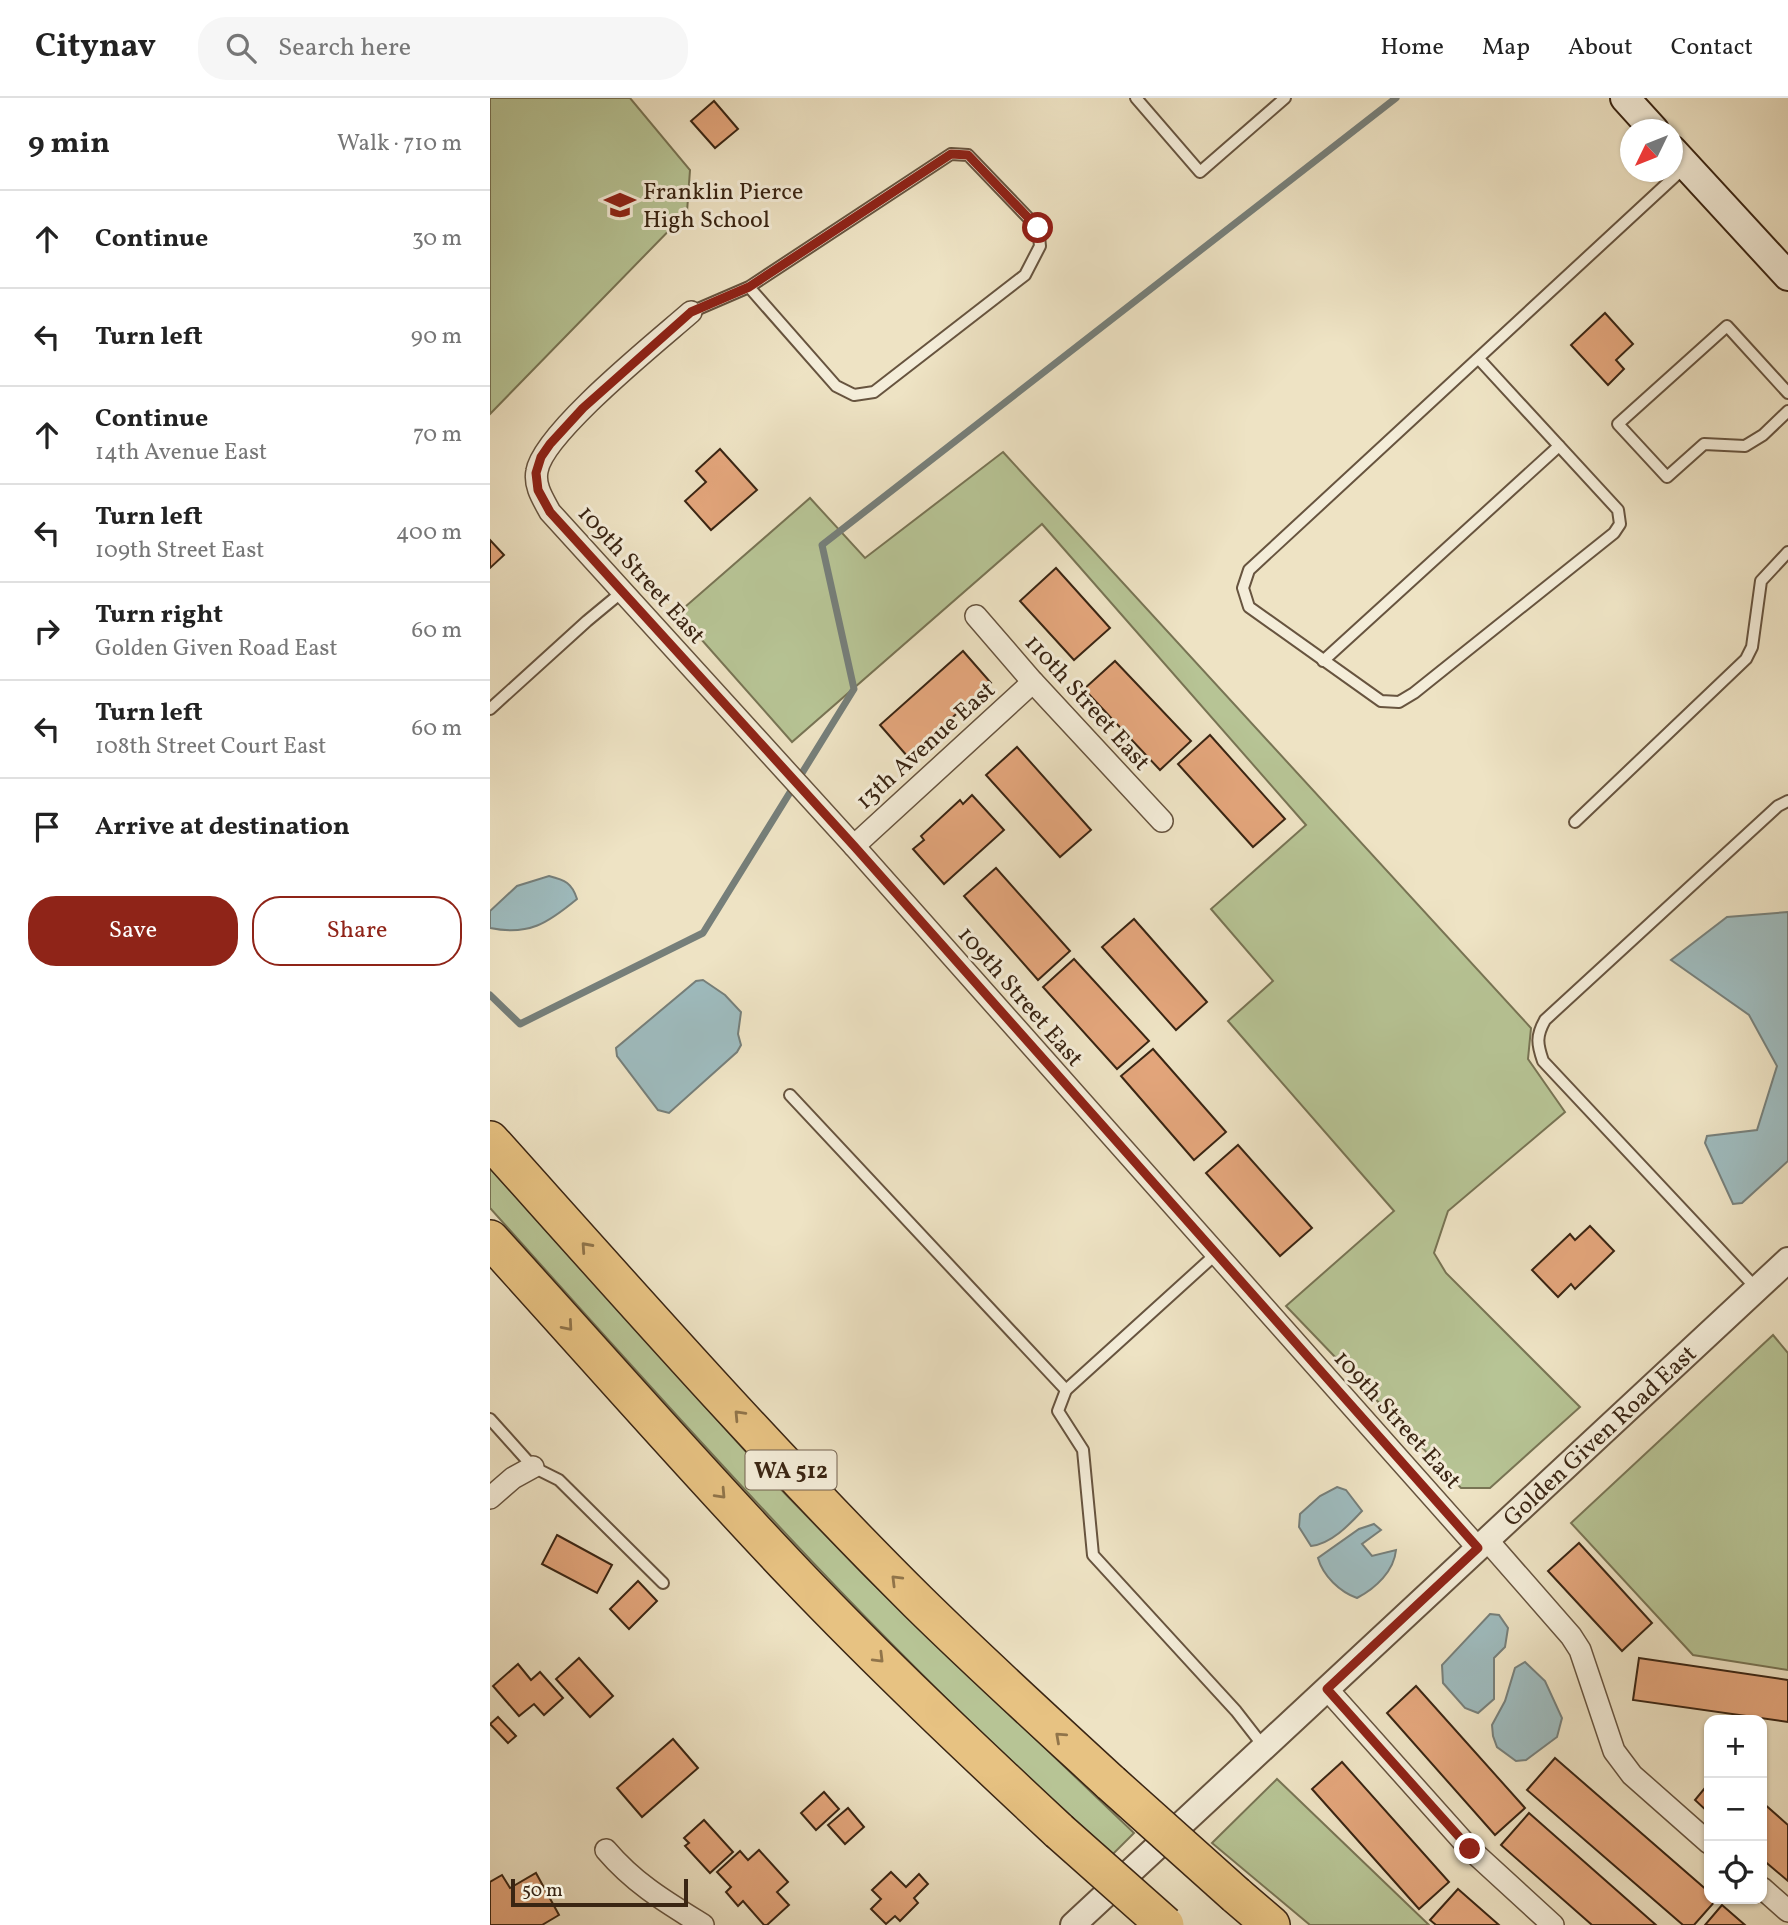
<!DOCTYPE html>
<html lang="en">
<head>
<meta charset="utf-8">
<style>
	:root { --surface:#fff; --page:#f6f6f6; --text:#222; --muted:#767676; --line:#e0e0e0; --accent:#8f2418 }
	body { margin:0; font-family:Vollkorn,serif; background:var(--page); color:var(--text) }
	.controls { position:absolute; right:21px; bottom:21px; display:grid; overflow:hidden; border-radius:14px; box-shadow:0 2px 5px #0004 }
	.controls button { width:63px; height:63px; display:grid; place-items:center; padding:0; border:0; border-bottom:2px solid var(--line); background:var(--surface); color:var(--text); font:35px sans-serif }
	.compass { position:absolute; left:1130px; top:21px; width:63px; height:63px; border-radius:50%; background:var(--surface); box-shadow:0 2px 5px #0004; rotate:227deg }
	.scale { position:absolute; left:21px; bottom:18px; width:177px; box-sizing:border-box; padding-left:7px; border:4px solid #3a2513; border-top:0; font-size:19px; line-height:24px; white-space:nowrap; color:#3a2513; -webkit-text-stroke:5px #f4edd9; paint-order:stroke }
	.stop { position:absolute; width:21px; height:21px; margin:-16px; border:5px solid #8f2418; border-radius:50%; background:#fff }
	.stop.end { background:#8f2418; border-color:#fff; box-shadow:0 2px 7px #0008 }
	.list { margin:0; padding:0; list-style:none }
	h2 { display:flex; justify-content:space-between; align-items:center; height:91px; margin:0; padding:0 28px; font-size:30px }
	h2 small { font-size:23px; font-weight:400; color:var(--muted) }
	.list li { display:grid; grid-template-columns:46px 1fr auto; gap:21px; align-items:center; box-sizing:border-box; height:98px; padding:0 28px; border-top:2px solid var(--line) }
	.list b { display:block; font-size:26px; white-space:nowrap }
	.list p { margin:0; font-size:23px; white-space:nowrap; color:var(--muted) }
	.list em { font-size:23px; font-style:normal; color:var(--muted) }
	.actions { display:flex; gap:14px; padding:21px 28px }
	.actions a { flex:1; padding:16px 0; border:2px solid var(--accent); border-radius:28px; text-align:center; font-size:24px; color:var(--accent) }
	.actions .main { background:var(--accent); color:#fff }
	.icon { flex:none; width:38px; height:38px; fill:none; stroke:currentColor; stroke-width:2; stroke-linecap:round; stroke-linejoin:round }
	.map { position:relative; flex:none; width:1298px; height:1827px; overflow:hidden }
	header { display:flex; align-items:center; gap:42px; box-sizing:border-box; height:98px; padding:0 35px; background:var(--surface); border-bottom:2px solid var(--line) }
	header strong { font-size:33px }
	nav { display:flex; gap:38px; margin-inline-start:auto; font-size:24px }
	.search { width:490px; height:63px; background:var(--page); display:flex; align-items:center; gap:18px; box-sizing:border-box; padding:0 24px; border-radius:28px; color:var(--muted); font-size:26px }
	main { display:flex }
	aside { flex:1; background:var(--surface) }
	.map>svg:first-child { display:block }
	.green { fill:#b7c495; stroke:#787454; stroke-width:2 }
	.water { fill:#9ebbbe; stroke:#767f7a; stroke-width:2 }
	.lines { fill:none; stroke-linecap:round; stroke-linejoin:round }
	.stream { stroke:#767f7a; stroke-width:7 }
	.building { fill:#e4a67c; stroke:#3a2513; stroke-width:2 }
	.service-casing { stroke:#67543f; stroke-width:14 }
	.minor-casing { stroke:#67543f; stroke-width:24 }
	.tertiary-casing { stroke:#67543f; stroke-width:28 }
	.secondary-casing { stroke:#3a2513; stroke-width:32 }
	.motorway-casing { stroke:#3a2513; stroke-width:40 }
	.service { stroke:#f4edd9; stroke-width:10 }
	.minor { stroke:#f4edd9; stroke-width:21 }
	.tertiary { stroke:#f4edd9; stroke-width:24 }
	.secondary { stroke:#f4edd9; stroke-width:28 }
	.motorway { stroke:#e7c282; stroke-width:37 }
	.motorway-bridge-casing { stroke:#3a2513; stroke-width:40; stroke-linecap:butt }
	.motorway-bridge { stroke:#e7c282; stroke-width:37 }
	.oneway { stroke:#90744a }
	.route { stroke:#8f2418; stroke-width:9 }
	.labels { text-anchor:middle; stroke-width:6; stroke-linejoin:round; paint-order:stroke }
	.shield { fill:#f4edd9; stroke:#72614e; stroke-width:2 }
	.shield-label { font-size:23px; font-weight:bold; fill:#3a2513 }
	.poi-label { font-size:24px; fill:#3a2513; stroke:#f4edd9; text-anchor:start }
	.street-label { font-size:24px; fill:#3a2513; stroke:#f4edd9 }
</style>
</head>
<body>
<header>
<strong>Citynav</strong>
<div class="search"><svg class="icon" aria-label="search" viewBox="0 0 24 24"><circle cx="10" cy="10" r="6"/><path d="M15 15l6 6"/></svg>Search here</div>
<nav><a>Home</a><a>Map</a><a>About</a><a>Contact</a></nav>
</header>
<main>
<aside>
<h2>9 min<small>Walk · 710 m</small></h2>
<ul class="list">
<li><svg class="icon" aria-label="ahead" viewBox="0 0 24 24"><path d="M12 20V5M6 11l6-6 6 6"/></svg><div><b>Continue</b></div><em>30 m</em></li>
<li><svg class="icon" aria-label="left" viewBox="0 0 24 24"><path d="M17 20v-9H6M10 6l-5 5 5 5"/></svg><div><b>Turn left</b></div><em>90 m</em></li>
<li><svg class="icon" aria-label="ahead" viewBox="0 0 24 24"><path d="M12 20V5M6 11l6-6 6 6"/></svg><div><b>Continue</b><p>14th Avenue East</p></div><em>70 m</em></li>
<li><svg class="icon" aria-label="left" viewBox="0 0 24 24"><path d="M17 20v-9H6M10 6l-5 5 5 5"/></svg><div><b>Turn left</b><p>109th Street East</p></div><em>400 m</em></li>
<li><svg class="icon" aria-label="right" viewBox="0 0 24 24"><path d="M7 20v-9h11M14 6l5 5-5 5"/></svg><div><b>Turn right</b><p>Golden Given Road East</p></div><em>60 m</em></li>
<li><svg class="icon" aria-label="left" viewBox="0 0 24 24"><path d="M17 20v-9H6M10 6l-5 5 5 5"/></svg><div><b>Turn left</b><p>108th Street Court East</p></div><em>60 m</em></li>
<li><svg class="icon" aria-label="arrive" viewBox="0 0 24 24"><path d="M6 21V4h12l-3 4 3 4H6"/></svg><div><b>Arrive at destination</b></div></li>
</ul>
<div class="actions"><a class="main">Save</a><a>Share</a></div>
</aside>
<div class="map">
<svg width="1298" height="1827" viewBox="0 0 1298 1827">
	<rect width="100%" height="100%" fill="#eee3c4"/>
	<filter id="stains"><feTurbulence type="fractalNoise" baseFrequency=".00286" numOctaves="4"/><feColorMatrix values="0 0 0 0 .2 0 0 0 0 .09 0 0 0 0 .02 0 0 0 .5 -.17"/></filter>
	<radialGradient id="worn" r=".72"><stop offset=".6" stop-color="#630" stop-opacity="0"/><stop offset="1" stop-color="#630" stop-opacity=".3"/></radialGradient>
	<g class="green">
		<polygon points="0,0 140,0 200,72 197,114 0,316"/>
		<polygon points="513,354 1041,930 1038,961 1075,1014 958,1113 944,1155 956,1175 1090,1309 1000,1390 971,1390 796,1208 904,1113 738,923 783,883 721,811 816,727 552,426 302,644 188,515 320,400 375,460"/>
		<path d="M 0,1070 L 276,1376 L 376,1479 L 644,1735 L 623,1756 C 398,1558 200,1333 0,1110 Z"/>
		<polygon points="1283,1237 1298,1255 1298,1572 1203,1557 1081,1425"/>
		<polygon points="787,1681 939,1827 820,1827 722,1745"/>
	</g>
	<g class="water">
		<path d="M 59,778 C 75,782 82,785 87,801 C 58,825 39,838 0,830 L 0,813 L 27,788 Z"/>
		<polygon points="1298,814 1298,1063 1252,1105 1243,1106 1215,1045 1217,1038 1267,1032 1287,968 1259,917 1181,862 1237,819"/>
		<polygon points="213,882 235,897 251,914 248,936 251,947 247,954 179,1015 168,1012 127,958 126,950 206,883"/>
		<path d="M 847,1389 L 856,1392 L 872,1413 C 859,1427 841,1446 821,1448 L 809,1429 L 810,1416 L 830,1398 Z"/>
		<path d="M 884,1426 L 891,1432 L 872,1446 L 882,1458 L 906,1452 C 904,1473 886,1490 867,1500 C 850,1494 833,1478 828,1460 L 869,1431 Z"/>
		<polygon points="1000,1516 1009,1517 1018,1530 1015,1549 1004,1560 1004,1601 988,1615 975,1610 953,1585 952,1567"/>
		<polygon points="1035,1564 1055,1583 1072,1620 1067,1639 1036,1662 1026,1663 1007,1649 1003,1638 1002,1627 1015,1603 1025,1570"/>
	</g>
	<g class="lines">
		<polyline class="stream" points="0,897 30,926 213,835 364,591 332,447 906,0"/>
	</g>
	<g class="building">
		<polygon points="224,3 248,31 225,50 201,23"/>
		<polygon points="1115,215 1143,246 1126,262 1134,271 1118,287 1081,247"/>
		<polygon points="230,351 267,392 221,432 195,403 216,384 206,373"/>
		<polygon points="0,442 14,457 0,470"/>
		<polygon points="566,470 620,530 584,562 530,503"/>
		<polygon points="473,553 501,585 418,659 390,627"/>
		<polygon points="625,563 701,643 670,672 594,591"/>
		<polygon points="720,637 795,721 763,749 688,666"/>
		<polygon points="527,649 601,732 570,759 496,677"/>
		<polygon points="482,697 514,732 454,786 423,751 434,742 431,738 470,702 473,706"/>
		<polygon points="506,770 580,853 548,882 474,798"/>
		<polygon points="644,821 717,904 686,932 612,849"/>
		<polygon points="584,861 659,943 627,971 553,889"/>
		<polygon points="663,951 736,1034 704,1062 631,978"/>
		<polygon points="748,1047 822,1130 790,1158 716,1075"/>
		<polygon points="1100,1128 1124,1153 1085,1191 1081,1186 1068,1199 1042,1172 1080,1136 1085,1142"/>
		<polygon points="67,1437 122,1467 107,1495 52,1466"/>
		<polygon points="1089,1445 1162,1525 1132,1553 1058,1473"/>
		<polygon points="148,1483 167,1503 139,1531 120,1511"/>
		<polygon points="89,1560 123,1598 100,1619 66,1581"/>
		<polygon points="1149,1560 1298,1582 1298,1624 1143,1602"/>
		<polygon points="28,1566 41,1582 50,1574 73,1600 54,1617 44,1606 29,1618 3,1588"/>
		<polygon points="926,1588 1035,1710 1005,1737 897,1615"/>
		<polygon points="8,1619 26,1638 18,1645 0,1626"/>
		<polygon points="183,1641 208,1670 152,1719 127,1690"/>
		<polygon points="1065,1660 1219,1794 1219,1801 1227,1801 1204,1827 1193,1827 1037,1692"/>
		<polygon points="852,1664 959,1784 929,1811 822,1691"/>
		<polygon points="1219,1685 1219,1715 1205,1702"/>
		<polygon points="334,1694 349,1711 326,1732 311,1715"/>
		<polygon points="1272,1704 1298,1727 1298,1783 1272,1761"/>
		<polygon points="358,1710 374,1729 355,1746 338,1727"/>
		<polygon points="1039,1715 1166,1827 1102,1827 1011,1747"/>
		<polygon points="214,1722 243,1754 220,1775 195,1748 199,1745 194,1740"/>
		<polygon points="269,1752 298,1784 287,1794 299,1807 277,1827 274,1827 253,1803 248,1808 236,1794 241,1789 227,1774 250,1753 258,1762"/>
		<polygon points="401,1774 416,1789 429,1776 438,1786 424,1800 428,1805 410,1823 405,1818 396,1826 381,1811 391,1801 382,1792"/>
		<polygon points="46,1775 69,1817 52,1827 0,1827 0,1784 12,1777 20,1790"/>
		<polygon points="968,1791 1009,1827 946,1827 940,1822"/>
		<polygon points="1232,1807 1255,1827 1215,1827"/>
	</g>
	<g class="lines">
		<defs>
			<g id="service">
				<polyline points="646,0 710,74 795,0"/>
				<polyline points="201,214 259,189 461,56 478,57 548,130 550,148 535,177 384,294 364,297 346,288 259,189"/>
				<polyline points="989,261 1128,412 1130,426 1124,435 924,595 909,604 891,603 759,509 753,490 759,472 1195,69"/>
				<polyline points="1298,295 1237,228 1128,326 1177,379 1214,346 1255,348 1273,337 1298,313"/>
				<polyline points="833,563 1069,348"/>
				<polyline points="0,611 97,523 132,494"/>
				<polyline points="1085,724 1256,561 1262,549 1271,483 1298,454"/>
				<polyline points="300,997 576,1292"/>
				<polyline points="726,1156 576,1292 568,1313 593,1352 603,1457 746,1613 774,1649"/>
				<path d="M 1266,1190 L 1053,963 C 1047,946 1046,938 1055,922 L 1288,708 L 1298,703"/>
				<polyline points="0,1321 43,1369 69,1382 173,1485"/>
			</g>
			<g id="minor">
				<path d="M 201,214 C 168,243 53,335 47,373 C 44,388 53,401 60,414 L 364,748 L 988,1450"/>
				<polyline points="486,518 543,584 672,723"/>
				<polyline points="364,748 543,584"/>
				<polyline points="0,1400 23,1380 43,1369"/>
				<polyline points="997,1442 1081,1538 1090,1552 1124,1653 1142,1677 1219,1745"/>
				<polyline points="837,1591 980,1751 1063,1827"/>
				<path d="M 116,1752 C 145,1786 176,1804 213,1827"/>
				<polyline points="1272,1790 1298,1813"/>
			</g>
			<g id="tertiary">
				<path id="s1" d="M 583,1827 L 1298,1162"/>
			</g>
			<g id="secondary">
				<polyline points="1135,0 1164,32"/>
				<polyline points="1182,52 1298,178"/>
			</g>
			<g id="motorway">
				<path d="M 0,1042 C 140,1198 279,1356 428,1504 C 491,1566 556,1625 621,1685"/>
				<path d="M 0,1141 C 102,1253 202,1368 307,1478 C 391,1566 480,1650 569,1733"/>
				<polyline points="746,1797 781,1827"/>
			</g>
		</defs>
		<use href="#service" class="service-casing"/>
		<use href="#minor" class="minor-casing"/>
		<use href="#tertiary" class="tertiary-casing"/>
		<use href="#secondary" class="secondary-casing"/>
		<use href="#motorway" class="motorway-casing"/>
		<use href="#service" class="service"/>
		<use href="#minor" class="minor"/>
		<use href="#tertiary" class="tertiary"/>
		<use href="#secondary" class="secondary"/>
		<use href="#motorway" class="motorway"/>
		<defs>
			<g id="motorway-bridge">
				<polyline points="621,1685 746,1797"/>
				<polyline points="569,1733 675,1827"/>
			</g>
		</defs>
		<use href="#motorway-bridge" class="motorway-bridge-casing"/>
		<use href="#motorway-bridge" class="motorway-bridge"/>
	</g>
	<defs><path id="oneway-chevron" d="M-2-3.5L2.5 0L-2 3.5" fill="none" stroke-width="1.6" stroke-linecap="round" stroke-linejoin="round" transform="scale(1.75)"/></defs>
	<g class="oneway">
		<use href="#oneway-chevron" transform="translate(96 1149) rotate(-132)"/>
		<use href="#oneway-chevron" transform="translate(78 1228) rotate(49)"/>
		<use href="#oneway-chevron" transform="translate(249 1317) rotate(-133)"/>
		<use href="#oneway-chevron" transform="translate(231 1396) rotate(47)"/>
		<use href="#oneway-chevron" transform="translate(406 1482) rotate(-135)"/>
		<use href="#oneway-chevron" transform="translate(389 1560) rotate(45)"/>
		<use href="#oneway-chevron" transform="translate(570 1639) rotate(-138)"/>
	</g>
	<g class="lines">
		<polyline class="route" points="548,130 478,57 461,56 259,189 201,214 93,310 60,346 51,359 46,375 48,392 60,414 364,748 988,1450 837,1591 980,1751"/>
	</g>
	<defs>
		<symbol id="school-bare" viewBox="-9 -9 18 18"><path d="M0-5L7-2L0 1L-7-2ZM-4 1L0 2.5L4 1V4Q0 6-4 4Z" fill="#8f2418" stroke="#f4edd9" stroke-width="2.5" paint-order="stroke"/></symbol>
	</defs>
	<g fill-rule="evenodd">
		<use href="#school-bare" x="108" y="85" width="44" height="44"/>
	</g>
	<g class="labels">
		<rect class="shield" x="255.5" y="1352.5" width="91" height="39" rx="5"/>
		<g class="shield-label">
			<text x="301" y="1380">WA 512</text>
		</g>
		<g class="poi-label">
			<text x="153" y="101">Franklin Pierce<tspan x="153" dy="28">High School</tspan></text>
		</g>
		<g class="street-label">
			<text transform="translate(152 476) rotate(48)" y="8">109th Street East</text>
			<text transform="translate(598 604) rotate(48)" y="8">110th Street East</text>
			<text transform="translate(435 647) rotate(-42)" y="8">13th Avenue East</text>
			<text transform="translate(531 898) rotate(49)" y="8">109th Street East</text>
			<text transform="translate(908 1321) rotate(48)" y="8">109th Street East</text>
			<text dy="8" stroke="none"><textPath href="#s1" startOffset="719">Golden Given Road East</textPath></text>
		</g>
	</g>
	<rect width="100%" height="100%" filter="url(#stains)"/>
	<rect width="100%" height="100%" fill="url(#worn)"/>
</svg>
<div class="controls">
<button>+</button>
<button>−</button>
<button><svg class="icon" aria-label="locate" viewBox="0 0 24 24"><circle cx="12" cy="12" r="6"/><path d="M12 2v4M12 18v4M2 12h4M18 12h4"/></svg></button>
</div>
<svg class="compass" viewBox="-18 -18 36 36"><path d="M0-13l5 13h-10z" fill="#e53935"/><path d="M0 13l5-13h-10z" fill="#767676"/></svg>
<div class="scale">50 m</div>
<div class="stop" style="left:548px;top:130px"></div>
<div class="stop end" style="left:980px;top:1751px"></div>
</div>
</main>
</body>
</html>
